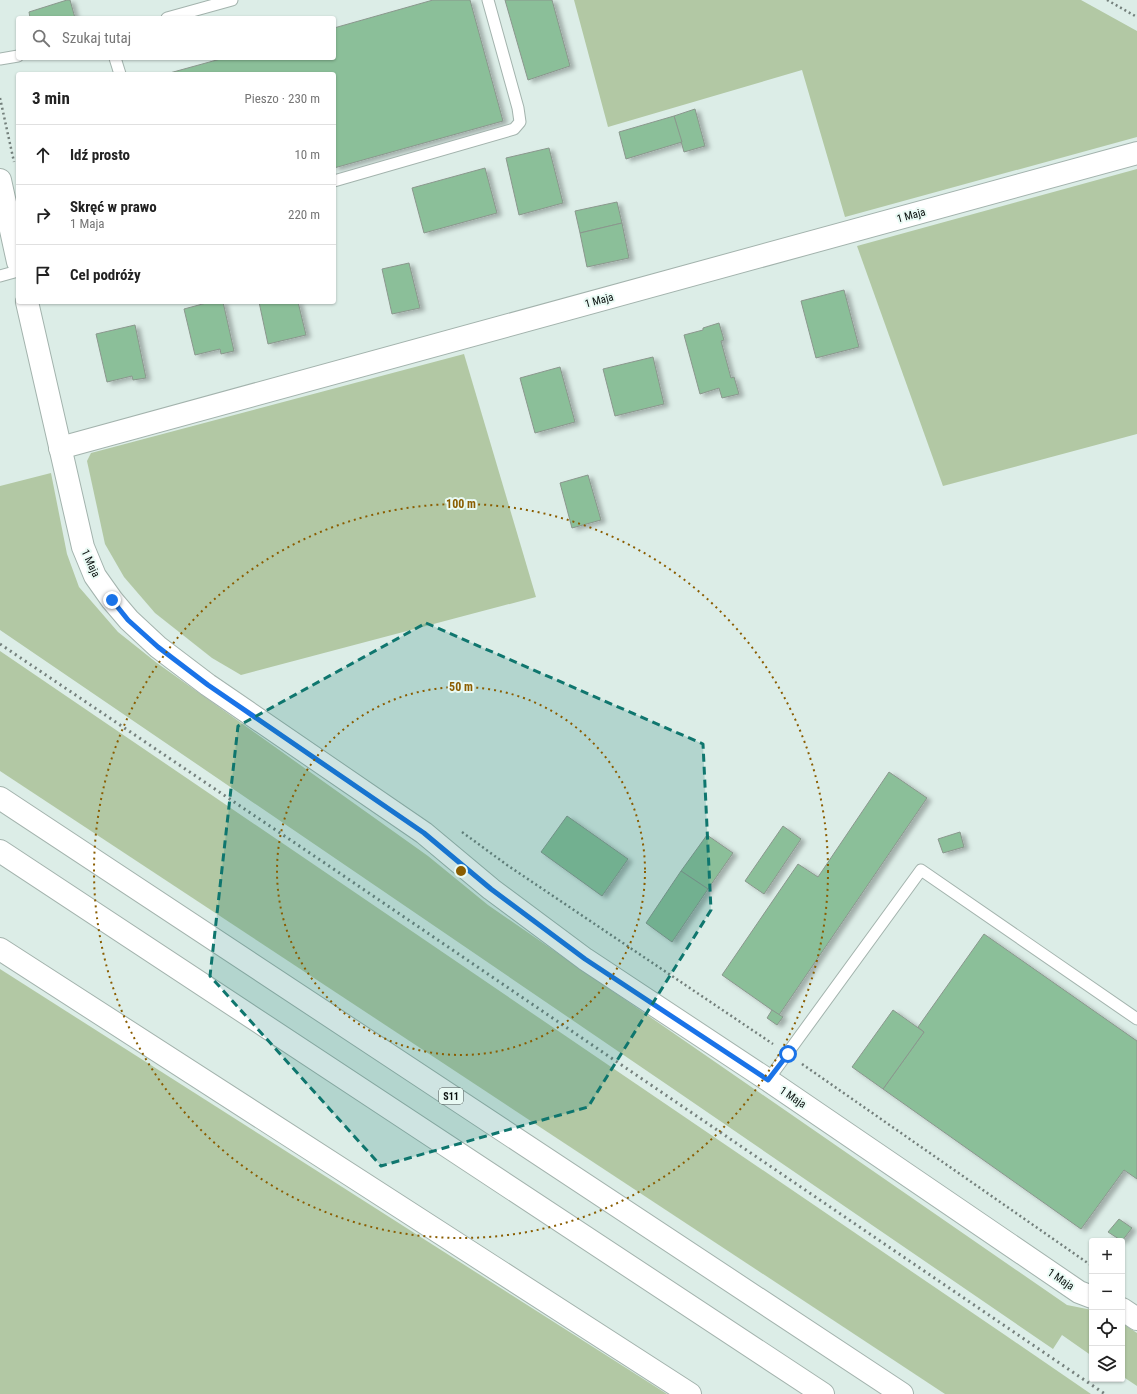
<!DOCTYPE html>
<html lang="pl">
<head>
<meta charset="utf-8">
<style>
	:root { --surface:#fff; --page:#f2f2f2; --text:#222; --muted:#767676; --line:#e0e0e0 }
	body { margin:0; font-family:"Roboto Condensed",sans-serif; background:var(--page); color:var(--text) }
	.controls { position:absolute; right:12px; bottom:12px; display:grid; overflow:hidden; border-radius:4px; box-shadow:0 1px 3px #0004 }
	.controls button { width:36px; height:36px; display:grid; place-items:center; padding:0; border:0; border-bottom:1px solid var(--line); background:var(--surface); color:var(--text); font:20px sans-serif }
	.stop { position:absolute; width:12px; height:12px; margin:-9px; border:3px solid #1a73e8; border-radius:50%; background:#fff }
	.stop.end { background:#1a73e8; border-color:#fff; box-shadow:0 1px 4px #0008 }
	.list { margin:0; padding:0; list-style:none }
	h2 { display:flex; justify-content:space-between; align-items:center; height:52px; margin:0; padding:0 16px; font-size:17px }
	h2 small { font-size:13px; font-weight:400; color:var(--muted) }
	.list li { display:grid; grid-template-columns:26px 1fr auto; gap:12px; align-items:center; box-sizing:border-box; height:60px; padding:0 16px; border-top:1px solid var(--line) }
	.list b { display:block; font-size:15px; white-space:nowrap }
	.list p { margin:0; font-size:13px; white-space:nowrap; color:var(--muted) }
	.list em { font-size:13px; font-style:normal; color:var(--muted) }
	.icon { flex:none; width:22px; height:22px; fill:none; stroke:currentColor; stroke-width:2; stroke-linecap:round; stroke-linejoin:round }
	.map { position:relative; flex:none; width:1137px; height:1394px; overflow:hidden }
	.search { position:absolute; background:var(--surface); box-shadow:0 1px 3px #0004; left:16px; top:16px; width:320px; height:44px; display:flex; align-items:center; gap:10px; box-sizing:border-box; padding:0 14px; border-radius:4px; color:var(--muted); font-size:15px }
	.panel { position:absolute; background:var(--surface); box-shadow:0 1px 3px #0004; left:16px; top:72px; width:320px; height:232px; border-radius:4px }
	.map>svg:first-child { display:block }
	.green { fill:#b2c8a4 }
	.building { fill:#8bbf99; stroke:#8a978d; filter:url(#shadow) }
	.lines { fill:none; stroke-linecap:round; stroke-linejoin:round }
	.lane-casing { stroke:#a3b3ad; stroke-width:13 }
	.street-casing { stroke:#a3b3ad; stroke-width:24 }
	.highway-casing { stroke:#a3b3ad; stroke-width:24 }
	.path { stroke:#737f7b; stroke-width:2.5; stroke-dasharray:2 3; stroke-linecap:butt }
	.lane { stroke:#fff; stroke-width:11 }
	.street { stroke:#fff; stroke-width:22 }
	.highway { stroke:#fff; stroke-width:22 }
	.rail { stroke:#75817d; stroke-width:3; stroke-dasharray:2 4; stroke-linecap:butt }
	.route { stroke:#1a73e8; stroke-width:5 }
	.marked { fill:#0f766e; fill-opacity:0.2; stroke:#0f766e; stroke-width:3; stroke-dasharray:8 5; stroke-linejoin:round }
	.ring { fill:none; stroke:#8a5d00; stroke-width:2; stroke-dasharray:2 4 }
	.labels { text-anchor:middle; stroke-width:4; stroke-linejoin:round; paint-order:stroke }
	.shield { fill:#e9faf4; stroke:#4e5754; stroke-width:1 }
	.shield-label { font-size:10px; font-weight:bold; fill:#0b110f }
	.street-label { font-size:11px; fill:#0b110f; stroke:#e9faf4 }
	.centre { fill:#8a5d00; stroke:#e9faf4; stroke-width:2 }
	.ring-label { font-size:12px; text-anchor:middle; font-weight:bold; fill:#8a5d00; stroke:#e9faf4; stroke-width:4; stroke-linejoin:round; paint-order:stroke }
</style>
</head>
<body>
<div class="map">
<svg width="1137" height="1394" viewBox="0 0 1137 1394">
	<defs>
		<filter id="shadow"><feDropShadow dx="4.5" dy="2.5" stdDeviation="2" flood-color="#0004"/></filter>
	</defs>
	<rect width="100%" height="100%" fill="#dcede7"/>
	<g class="green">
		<polygon points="574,0 1081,0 1137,31 1137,137 845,217 802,70 608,127"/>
		<polygon points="1137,169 1137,434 943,486 857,246"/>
		<polygon points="464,354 536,597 241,675 212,658 155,613 124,577 105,544 87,461 91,453"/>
		<polygon points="51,473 67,554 79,587 118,632 157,663 428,856 488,905 1067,1305 1092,1310 1092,1356 1062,1335 1053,1349 672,1088 0,630 0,486"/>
		<polygon points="0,651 1005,1335 1091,1394 945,1394 0,771"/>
		<polygon points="0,969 667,1394 0,1394"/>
		<polygon points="1122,1323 1137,1333 1137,1386 1122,1376"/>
	</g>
	<g class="building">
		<polygon points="67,0 70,0 75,18 30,18 29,12"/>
		<polygon points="433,0 470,0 503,121 334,168 334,74 166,74 224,58 334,58 334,28"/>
		<polygon points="505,0 552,0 570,66 528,80"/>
		<polygon points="695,109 705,146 684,152 674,116"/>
		<polygon points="674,116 682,142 626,159 619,132"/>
		<polygon points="549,148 563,203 519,215 506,158"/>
		<polygon points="485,168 497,213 424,233 412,188"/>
		<polygon points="617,202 622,223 580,233 575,211"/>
		<polygon points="622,223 629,258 587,267 580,233"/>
		<polygon points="409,263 420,308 392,314 382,269"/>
		<polygon points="844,290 859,347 816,358 801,301"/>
		<polygon points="210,302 223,302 234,351 221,354 220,349 195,355 184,309"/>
		<polygon points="259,302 298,302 306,335 268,344"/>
		<polygon points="719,323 724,340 721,341 731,378 734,377 739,394 722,398 719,388 700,394 684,335 703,330 703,328"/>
		<polygon points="135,325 146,378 133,380 132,376 107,382 96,334"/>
		<polygon points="653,357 664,404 615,416 603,369"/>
		<polygon points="560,367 575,422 535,433 520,378"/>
		<polygon points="588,475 601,520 572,528 560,483"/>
		<polygon points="889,772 927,798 779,1015 722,975 798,864 818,877"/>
		<polygon points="567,816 628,859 602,896 541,852"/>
		<polygon points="783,826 801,839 764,894 745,881"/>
		<polygon points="960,832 964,847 943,853 938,839"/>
		<polygon points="707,835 733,853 708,889 681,871"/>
		<polygon points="681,871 708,889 672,942 646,923"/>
		<polygon points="984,934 1137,1041 1137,1179 1124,1170 1081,1229 883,1089 924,1032 918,1027"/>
		<polygon points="772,1010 783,1017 777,1025 767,1018"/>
		<polygon points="893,1010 924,1032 883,1089 852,1067"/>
		<polygon points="1119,1219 1132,1228 1122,1241 1108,1232"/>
	</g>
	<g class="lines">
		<defs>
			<g id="lane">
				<polyline points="167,18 232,0"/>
				<polyline points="115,58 120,74"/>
				<polyline points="0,59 18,56"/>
				<polyline points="334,181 514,129 520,122 518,108 488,0"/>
				<polyline points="0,276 18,271"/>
				<polyline points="768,1080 921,870 1137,1019"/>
			</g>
			<g id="street">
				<polyline points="0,180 18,262"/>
				<polyline points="27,302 83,547 95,576 112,600 129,620 158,647 208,685 424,833 491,889 585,959 768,1080 1079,1292 1092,1297"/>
				<polyline points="60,448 1137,153"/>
				<polyline points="0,949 690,1394"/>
				<polyline points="1122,1309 1137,1319"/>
			</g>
			<g id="highway">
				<polyline points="0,798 902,1394"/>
				<polyline points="0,851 823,1394"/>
			</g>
		</defs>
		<use href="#lane" class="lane-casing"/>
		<use href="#street" class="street-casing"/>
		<use href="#highway" class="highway-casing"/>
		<g class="path">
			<polyline points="1107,0 1137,17"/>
			<polyline points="0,98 14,162"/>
			<polyline points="462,832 507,865 773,1044"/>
			<polyline points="802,1064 1092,1266"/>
		</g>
		<use href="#lane" class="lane"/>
		<use href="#street" class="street"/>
		<use href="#highway" class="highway"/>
		<polyline class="rail" points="0,644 335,870 1105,1394"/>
	</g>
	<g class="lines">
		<polyline class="route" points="112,600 128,620 158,647 208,685 424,833 491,889 585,959 768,1080 788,1054"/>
	</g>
	<path class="marked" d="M 426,623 L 703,744 L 711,910 L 588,1107 L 381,1166 L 210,976 L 238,726 Z"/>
	<g class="ring">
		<circle cx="461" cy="871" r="184"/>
		<circle cx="461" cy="871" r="367"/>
	</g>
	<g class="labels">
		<rect class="shield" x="439" y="1088" width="24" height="16" rx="3"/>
		<g class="shield-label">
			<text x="451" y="1100">S11</text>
		</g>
		<g class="street-label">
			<text transform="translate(911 215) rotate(-15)" y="4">1 Maja</text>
			<text transform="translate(599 300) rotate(-15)" y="4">1 Maja</text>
			<text transform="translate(91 563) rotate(65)" y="4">1 Maja</text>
			<text transform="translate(793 1097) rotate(34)" y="4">1 Maja</text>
			<text transform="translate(1061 1279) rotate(34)" y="4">1 Maja</text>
		</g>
	</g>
	<circle cx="461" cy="871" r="6" class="centre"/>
	<g class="ring-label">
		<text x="461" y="508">100 m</text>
		<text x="461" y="691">50 m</text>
	</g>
</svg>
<div class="controls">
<button>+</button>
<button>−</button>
<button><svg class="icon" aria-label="locate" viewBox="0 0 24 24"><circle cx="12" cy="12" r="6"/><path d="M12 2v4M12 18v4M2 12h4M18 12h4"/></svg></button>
<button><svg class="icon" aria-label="layers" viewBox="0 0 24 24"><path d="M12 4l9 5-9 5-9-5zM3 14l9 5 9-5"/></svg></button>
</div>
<div class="stop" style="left:788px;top:1054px"></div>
<div class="stop end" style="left:112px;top:600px"></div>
<div class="search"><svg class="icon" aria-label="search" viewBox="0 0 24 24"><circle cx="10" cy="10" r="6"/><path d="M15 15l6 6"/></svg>Szukaj tutaj</div>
<section class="panel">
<h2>3 min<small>Pieszo · 230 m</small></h2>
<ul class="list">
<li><svg class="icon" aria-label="ahead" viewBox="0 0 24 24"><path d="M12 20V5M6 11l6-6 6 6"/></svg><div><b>Idź prosto</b></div><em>10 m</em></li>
<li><svg class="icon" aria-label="right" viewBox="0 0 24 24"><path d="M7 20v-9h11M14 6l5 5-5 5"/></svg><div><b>Skręć w prawo</b><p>1 Maja</p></div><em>220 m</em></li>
<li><svg class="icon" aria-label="arrive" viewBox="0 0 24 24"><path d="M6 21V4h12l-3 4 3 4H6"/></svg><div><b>Cel podróży</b></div></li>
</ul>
</section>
</div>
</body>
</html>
